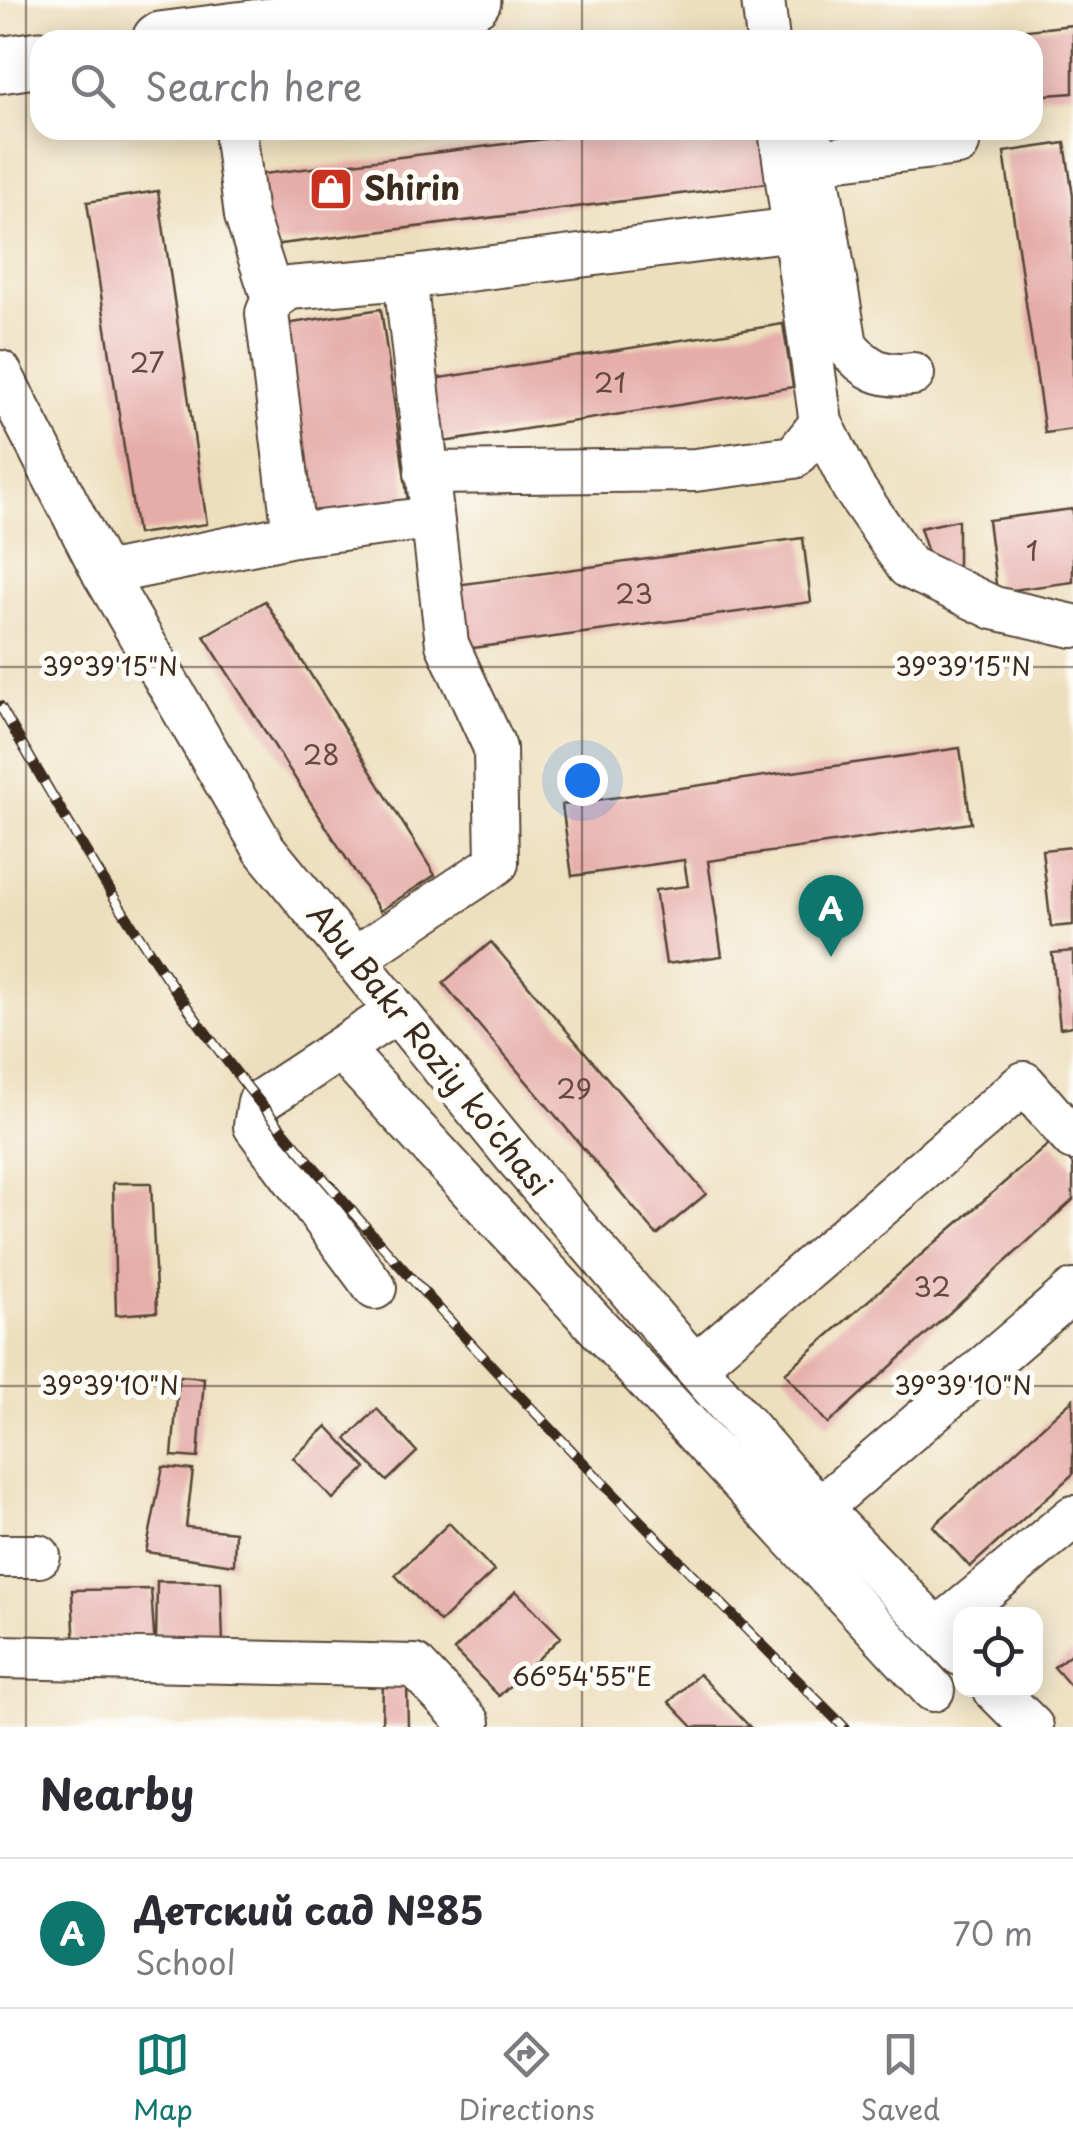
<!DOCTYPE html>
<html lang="en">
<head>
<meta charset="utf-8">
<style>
	:root { --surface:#fff; --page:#f2f2f3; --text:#2b2b33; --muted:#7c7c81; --line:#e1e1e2; --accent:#0f766e }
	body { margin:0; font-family:"Playpen Sans",sans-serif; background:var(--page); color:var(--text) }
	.controls { position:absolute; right:30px; bottom:30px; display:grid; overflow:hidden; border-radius:20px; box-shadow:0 5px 25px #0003 }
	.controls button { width:90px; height:90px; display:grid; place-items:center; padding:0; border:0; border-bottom:2px solid var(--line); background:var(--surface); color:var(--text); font:50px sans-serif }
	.you { position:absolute; left:582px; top:780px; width:35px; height:35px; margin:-25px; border:8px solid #fff; border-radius:50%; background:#1a73e8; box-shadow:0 0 0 15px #1a73e833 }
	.badge { display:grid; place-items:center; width:65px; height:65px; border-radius:50%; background:var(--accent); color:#fff; font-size:32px; font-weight:700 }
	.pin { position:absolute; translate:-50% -82px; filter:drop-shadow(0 2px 5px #0008) }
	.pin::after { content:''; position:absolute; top:52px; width:35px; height:30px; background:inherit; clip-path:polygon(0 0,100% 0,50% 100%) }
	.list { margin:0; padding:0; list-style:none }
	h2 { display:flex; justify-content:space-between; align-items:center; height:130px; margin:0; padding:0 40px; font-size:42px }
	h2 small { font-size:32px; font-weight:400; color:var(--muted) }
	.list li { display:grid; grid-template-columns:65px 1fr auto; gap:30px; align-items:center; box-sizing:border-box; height:150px; padding:0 40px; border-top:2px solid var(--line) }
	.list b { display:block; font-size:38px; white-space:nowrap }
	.list p { margin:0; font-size:32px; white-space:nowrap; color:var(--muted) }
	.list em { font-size:32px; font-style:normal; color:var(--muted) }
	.icon { flex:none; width:55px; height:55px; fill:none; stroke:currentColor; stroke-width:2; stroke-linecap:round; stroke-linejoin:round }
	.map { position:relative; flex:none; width:1073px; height:1727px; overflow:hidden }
	.search { position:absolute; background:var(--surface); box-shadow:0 5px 25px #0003; left:30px; right:30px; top:30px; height:110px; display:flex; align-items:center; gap:25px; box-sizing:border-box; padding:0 35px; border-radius:30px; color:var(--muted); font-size:38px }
	.sheet { height:280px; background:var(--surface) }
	nav { display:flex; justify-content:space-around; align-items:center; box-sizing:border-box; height:140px; border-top:2px solid var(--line); background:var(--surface); font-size:28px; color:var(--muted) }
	nav a { display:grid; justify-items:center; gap:5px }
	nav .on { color:var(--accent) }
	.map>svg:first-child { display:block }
	.building { fill:#e5aca8 }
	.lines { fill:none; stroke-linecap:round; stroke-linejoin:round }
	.minor-casing { stroke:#564536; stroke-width:46 }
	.major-casing { stroke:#564536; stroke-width:59 }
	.minor { stroke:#fff; stroke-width:42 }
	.major { stroke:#fff; stroke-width:55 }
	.rail-casing { stroke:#3b2a1e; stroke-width:11 }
	.rail { stroke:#fdfcf7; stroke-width:8; stroke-dasharray:22; stroke-linecap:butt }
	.ticks { fill:none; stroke:#3b2a1e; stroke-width:2.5; stroke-opacity:0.45 }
	.labels { text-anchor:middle; stroke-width:10; stroke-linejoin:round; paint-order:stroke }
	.number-label { font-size:28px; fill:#664a40 }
	.poi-label { font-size:32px; font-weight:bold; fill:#3b2a1e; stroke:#fdfcf7; text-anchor:start }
	.street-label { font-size:32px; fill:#3b2a1e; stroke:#fdfcf7 }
	.ticks-label { font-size:25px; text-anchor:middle; fill:#3b2a1e; stroke:#fdfcf7; stroke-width:10; stroke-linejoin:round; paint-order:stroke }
</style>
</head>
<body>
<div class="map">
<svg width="1073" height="1727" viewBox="0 0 1073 1727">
	<rect width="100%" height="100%" fill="#fdfcf7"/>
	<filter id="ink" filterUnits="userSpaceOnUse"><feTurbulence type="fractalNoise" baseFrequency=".01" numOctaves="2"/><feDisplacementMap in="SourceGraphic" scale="20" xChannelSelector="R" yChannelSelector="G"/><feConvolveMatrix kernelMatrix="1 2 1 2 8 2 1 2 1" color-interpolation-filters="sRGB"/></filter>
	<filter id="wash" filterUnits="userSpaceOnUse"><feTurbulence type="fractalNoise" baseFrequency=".0048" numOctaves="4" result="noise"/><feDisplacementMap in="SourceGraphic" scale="40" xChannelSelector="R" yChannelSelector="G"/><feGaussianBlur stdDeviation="2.25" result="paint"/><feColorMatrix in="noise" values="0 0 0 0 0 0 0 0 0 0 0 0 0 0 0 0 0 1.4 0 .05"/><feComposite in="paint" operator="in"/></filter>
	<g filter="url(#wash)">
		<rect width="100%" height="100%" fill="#eddfbe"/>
		<g id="blocks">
			<g class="building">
				<polygon points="1073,25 1073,93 1033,96 1033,40 938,40"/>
				<polygon points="618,130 761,130 768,183 264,246 255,175"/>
				<polygon points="1065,143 1073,196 1073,429 1045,433 1004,152"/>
				<polygon points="158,191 207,524 137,534 87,202"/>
				<polygon points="381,309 409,508 308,525 273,326"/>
				<polygon points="783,324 793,387 437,443 427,380"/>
				<polygon points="1073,509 1073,582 997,592 988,520"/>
				<polygon points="958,520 958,568 935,575 920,528"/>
				<polygon points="803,538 811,602 465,649 456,585"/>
				<polygon points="265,601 435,875 380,911 204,636"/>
				<polygon points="960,748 971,823 708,861 722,956 666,964 655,890 688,886 684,860 572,876 562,805"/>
				<polygon points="1073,847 1073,925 1051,927 1042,850"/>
				<polygon points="491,942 706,1194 657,1235 443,983"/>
				<polygon points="1073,951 1073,1026 1060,1028 1052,953"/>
				<polygon points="1052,1141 1073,1165 1073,1200 828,1424 785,1373"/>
				<polygon points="113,1183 151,1183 157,1312 116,1315"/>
				<polygon points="179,1376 204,1378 198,1458 172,1456"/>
				<polygon points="1073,1399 1073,1474 970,1567 933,1526"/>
				<polygon points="377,1409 417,1452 387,1481 346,1439"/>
				<polygon points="327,1426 366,1468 333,1499 293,1458"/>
				<polygon points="163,1467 193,1470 186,1527 235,1532 234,1565 146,1552"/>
				<polygon points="449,1523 494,1571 440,1622 395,1575"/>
				<polygon points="157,1581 221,1582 223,1643 156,1646"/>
				<polygon points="151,1589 155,1650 75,1650 72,1590"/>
				<polygon points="516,1591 561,1637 499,1696 454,1650"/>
				<polygon points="1073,1652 1073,1689 1054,1667"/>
				<polygon points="699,1674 750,1727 693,1727 669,1702"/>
				<polygon points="383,1683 407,1684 408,1727 382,1727"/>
			</g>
		</g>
	</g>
	<g filter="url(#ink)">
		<use href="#blocks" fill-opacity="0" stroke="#564536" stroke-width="2.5"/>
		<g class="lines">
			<defs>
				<g id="minor">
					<polyline points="763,0 768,40"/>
					<polyline points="235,130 246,216 273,299"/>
					<polyline points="780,130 821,423 853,487 908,567 994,608 1073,626"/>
					<path d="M 810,130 L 846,345 C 865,369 881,378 913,374"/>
					<polyline points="790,164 958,144"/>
					<polyline points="0,372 104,574 265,850 514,1155 789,1476 960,1654"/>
					<polyline points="426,473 695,470 794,457 821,423"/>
					<polyline points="294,535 267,313 273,299 289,288 405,278"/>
					<polyline points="104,574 294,535 432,518"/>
					<polyline points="354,959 497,863 495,748 447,644 405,278 794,229"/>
					<polyline points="341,1049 933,1690"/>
					<polyline points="375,1288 255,1126 259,1102 396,1012"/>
					<polyline points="695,1366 1024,1083 1073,1139"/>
					<polyline points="820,1508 1073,1291"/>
					<polyline points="0,1556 39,1556"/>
					<polyline points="937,1630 1073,1517"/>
					<polyline points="0,1657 415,1666 469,1723"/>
					<polyline points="995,1690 1032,1727"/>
				</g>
				<g id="major">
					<polyline points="160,40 473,0"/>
					<polyline points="0,65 40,59"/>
				</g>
			</defs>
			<use href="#minor" class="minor-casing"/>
			<use href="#major" class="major-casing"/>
			<use href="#minor" class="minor"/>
			<use href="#major" class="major"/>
			<defs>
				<path id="rail" d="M 0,706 C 79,843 160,981 261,1104 C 441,1323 643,1526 844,1727"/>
			</defs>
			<use href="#rail" class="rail-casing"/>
			<use href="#rail" class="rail"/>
		</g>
	</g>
	<path class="ticks" d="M 26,0 L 26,1727M 582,0 L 582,40M 582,130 L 582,1727M 0,667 L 1073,667M 0,1386 L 1073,1386"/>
	<defs>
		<symbol id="shop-square" viewBox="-11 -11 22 22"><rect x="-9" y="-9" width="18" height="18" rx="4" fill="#c8321e" stroke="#fdfcf7"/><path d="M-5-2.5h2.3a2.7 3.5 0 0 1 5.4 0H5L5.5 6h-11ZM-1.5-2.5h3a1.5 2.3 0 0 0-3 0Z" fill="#fff"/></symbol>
	</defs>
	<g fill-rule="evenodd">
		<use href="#shop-square" x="306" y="164" width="50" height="50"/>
	</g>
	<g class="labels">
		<g class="number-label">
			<text x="147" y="373">27</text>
			<text x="610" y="393">21</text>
			<text x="1032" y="561">1</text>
			<text x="634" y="604">23</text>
			<text x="321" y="765">28</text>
			<text x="574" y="1099">29</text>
			<text x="932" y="1297">32</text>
		</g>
		<g class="poi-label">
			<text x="364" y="200">Shirin</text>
		</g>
		<g class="street-label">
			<text transform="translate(429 1050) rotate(51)" y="11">Abu Bakr Roziy ko'chasi</text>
		</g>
	</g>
	<g class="ticks-label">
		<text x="110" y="676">39°39'15"N</text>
		<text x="963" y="676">39°39'15"N</text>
		<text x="110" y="1395">39°39'10"N</text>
		<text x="963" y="1395">39°39'10"N</text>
		<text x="582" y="1686">66°54'55"E</text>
	</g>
</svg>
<div class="controls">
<button><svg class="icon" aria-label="locate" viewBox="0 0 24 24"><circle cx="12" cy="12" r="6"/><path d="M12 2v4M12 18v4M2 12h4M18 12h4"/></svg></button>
</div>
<div class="you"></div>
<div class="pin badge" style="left:831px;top:957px">A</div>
<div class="search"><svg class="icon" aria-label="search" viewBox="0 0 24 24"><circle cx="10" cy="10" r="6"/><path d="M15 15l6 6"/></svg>Search here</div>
</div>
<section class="sheet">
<h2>Nearby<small></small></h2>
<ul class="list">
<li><span class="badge">A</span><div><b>Детский сад №85</b><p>School</p></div><em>70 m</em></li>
</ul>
</section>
<nav>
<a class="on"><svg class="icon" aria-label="map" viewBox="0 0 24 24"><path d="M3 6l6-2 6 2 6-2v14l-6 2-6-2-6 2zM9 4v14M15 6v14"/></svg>Map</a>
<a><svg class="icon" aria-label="directions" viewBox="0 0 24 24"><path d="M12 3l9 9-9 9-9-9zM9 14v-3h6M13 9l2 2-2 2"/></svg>Directions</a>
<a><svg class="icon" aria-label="saved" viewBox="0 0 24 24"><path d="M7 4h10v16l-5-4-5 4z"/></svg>Saved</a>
</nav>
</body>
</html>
